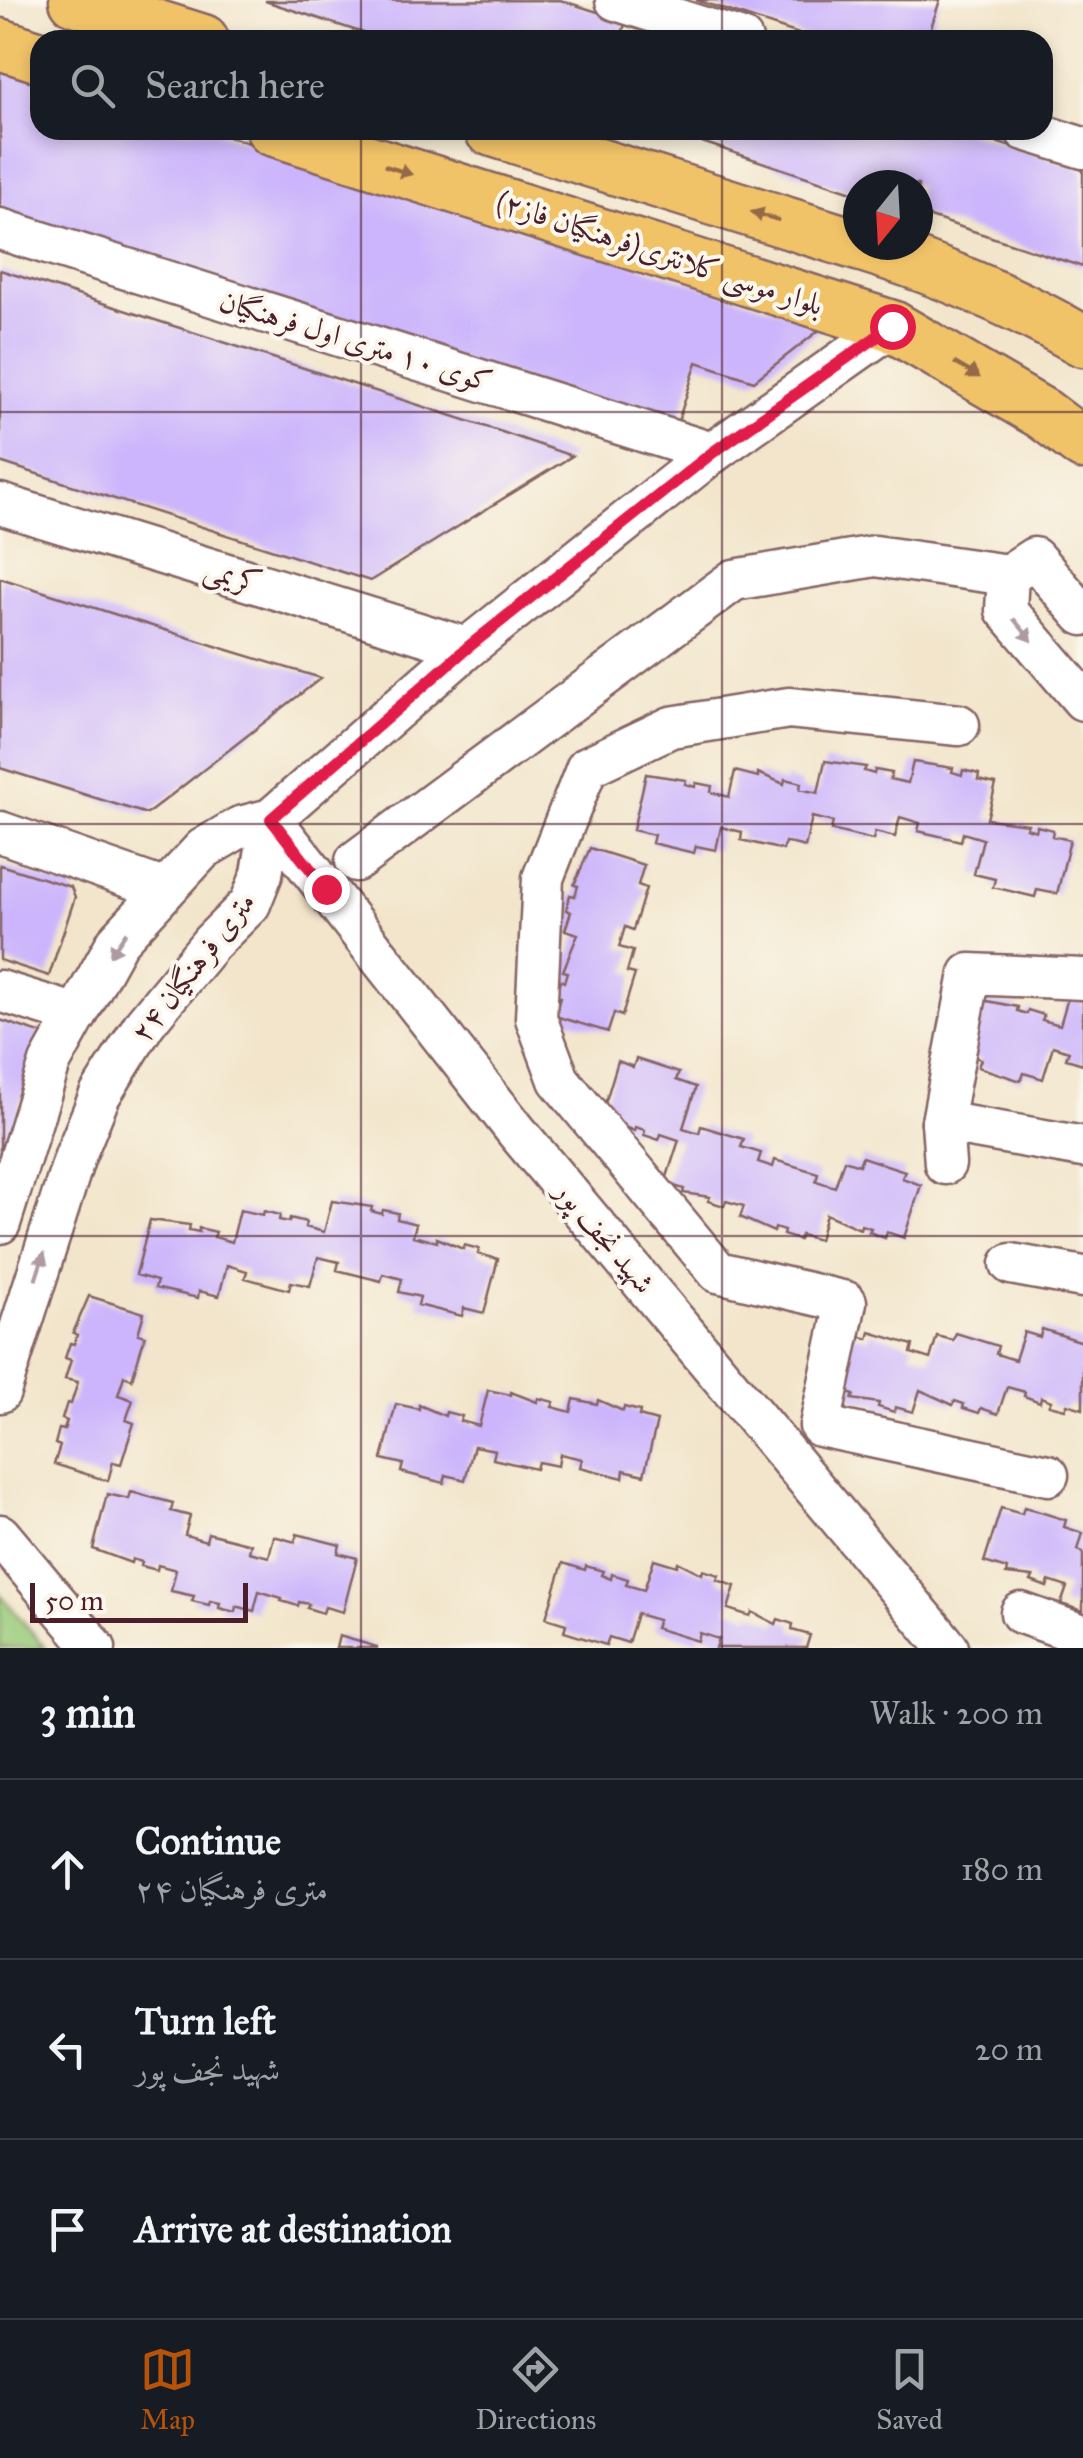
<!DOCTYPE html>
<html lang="en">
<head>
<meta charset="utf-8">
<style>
	:root { --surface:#171b24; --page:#242831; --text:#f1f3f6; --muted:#9ea1a6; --line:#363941; --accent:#b45309 }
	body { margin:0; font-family:"IM FELL Great Primer",Amiri,serif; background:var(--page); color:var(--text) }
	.compass { position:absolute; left:843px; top:170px; width:90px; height:90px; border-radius:50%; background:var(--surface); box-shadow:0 5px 15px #0003; rotate:198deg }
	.scale { position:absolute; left:30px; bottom:25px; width:218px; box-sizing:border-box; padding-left:10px; border:5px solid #4a1f2b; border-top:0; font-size:28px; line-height:35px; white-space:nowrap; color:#4a1f2b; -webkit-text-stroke:8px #fbf7ec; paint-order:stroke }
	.stop { position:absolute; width:30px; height:30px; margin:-22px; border:8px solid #e11d48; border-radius:50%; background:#fff }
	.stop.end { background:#e11d48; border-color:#fff; box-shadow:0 2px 10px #0008 }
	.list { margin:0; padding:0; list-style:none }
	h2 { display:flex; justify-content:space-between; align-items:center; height:130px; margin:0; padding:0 40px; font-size:42px }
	h2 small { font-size:32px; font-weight:400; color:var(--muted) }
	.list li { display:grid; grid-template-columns:65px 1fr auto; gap:30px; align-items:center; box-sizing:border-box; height:180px; padding:0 40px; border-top:2px solid var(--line) }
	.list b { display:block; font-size:38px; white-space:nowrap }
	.list p { margin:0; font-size:32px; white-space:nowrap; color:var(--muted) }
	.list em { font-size:32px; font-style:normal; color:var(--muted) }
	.icon { flex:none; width:55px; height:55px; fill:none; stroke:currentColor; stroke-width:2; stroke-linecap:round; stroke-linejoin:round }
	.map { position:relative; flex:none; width:1083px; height:1648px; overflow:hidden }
	.search { position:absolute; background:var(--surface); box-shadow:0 5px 15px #0003; left:30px; right:30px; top:30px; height:110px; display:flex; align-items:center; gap:25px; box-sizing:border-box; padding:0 35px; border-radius:30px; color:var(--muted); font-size:38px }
	.sheet { height:670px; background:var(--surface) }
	nav { display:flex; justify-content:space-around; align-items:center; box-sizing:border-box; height:140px; border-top:2px solid var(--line); background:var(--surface); font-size:28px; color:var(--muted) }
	nav a { display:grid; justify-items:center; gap:5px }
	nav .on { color:var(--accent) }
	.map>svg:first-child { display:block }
	.green { fill:#9acb7a; stroke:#727552; stroke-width:2.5 }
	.building { fill:#ccb5fc }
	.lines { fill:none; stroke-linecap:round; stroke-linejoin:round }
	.minor-casing { stroke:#856463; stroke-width:45 }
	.major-casing { stroke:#856463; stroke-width:55 }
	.minor { stroke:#fff; stroke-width:40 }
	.major { stroke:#f1c369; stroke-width:50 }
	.oneway { fill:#956947 }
	.oneway2 { fill:#ae9aa0 }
	.route { stroke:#e11d48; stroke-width:12 }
	.grid { fill:none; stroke:#4a1f2b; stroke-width:2.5; stroke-opacity:0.55 }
	.labels { text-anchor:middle; stroke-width:8; stroke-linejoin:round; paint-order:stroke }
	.street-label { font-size:30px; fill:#4a1f2b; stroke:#fbf7ec }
</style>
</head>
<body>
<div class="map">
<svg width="1083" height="1648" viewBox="0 0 1083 1648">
	<rect width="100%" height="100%" fill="#fbf7ec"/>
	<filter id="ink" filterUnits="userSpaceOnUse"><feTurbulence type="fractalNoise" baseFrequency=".01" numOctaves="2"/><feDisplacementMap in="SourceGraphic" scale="20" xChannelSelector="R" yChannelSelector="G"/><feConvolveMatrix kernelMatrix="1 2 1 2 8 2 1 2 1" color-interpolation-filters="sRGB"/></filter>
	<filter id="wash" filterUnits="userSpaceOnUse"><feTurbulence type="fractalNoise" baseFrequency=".0048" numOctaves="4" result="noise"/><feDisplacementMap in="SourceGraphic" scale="40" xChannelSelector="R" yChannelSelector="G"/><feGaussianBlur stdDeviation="2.25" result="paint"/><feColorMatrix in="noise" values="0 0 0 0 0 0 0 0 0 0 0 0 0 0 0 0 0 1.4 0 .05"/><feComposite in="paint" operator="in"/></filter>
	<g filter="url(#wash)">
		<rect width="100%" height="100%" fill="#f2e5cb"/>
		<polygon class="green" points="0,1594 45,1648 0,1648"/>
		<g id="blocks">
			<g class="building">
				<polygon points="560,0 626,21 620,40 385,40 265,1"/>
				<polygon points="696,0 940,0 927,40 817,40"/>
				<polygon points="0,64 40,76 40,130 208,130 826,325 754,381 697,362 676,428 0,214"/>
				<polygon points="666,130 959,130 1083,170 1083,267 918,213 918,185 858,185 858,194"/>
				<polygon points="0,270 502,432 572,456 370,581 0,462"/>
				<polygon points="0,578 225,649 321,678 147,814 0,768"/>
				<polygon points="825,761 866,767 864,771 874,774 875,770 892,773 890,779 908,783 913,762 953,768 952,772 962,775 963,770 979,774 978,780 996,784 987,819 1028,824 1026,828 1036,831 1037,826 1053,830 1052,836 1070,840 1057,894 1037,890 1035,897 993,887 995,879 974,874 983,839 963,833 961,841 918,831 920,823 900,817 895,837 875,832 873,840 831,830 833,822 812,817 805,847 785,842 783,850 741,840 742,832 721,827 716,850 696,846 694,853 652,843 654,835 633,830 646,774 686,780 685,784 695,787 696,783 712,786 711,792 729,797 735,771 758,777 758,773 784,784 785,779 801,783 800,789 818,793"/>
				<polygon points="590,848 644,865 638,885 646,888 633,930 625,927 619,947 633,951 627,972 635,974 622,1016 614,1013 608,1032 555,1016 560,997 555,996 560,980 564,982 567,972 563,971 578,934 565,930 571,912 566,910 570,895 575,896 578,886 574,885"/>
				<polygon points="0,865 71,887 75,897 49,976 0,960"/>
				<polygon points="1070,991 1083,995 1083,1064 1066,1059 1069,1051 1053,1046 1043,1079 1024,1073 1021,1081 978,1067 981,1059 965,1054 982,1000 1018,1007 1017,1011 1027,1014 1028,1010 1044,1015 1042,1020 1060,1025"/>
				<polygon points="0,1020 43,1034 0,1166"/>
				<polygon points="636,1059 679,1073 676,1080 696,1087 683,1128 699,1133 701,1126 744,1139 741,1147 761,1153 758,1162 773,1167 775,1160 818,1173 816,1181 835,1187 844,1160 859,1165 862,1157 905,1171 902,1178 921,1185 904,1238 887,1232 885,1238 869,1232 871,1228 861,1225 860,1229 826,1214 819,1240 801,1235 799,1240 783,1235 784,1231 775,1228 774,1232 740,1217 744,1206 726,1201 724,1206 708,1201 710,1197 683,1193 684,1189 665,1183 679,1140 661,1134 659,1140 644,1135 645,1130 635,1127 634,1131 601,1117 618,1061 633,1067"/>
				<polygon points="332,1201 372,1207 371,1211 382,1214 383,1210 398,1213 397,1219 416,1224 413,1236 437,1242 437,1238 463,1249 464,1245 479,1249 478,1254 498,1259 484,1313 464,1308 462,1316 418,1305 420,1297 399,1292 402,1279 383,1274 381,1281 337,1270 339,1262 318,1257 310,1286 291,1282 289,1290 245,1278 247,1271 227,1265 219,1296 199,1291 198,1298 155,1288 157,1281 136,1275 150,1220 190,1225 189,1230 199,1232 199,1228 216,1232 214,1237 232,1242 240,1210 263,1215 264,1211 280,1215 279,1220 289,1222 290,1218 306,1222 305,1227 324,1232"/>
				<polygon points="89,1296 144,1313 138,1334 145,1336 132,1379 124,1376 118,1395 133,1400 126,1420 134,1423 121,1464 113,1462 108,1481 54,1464 60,1446 55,1444 59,1429 64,1430 67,1421 62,1419 67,1403 71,1404 78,1382 65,1379 71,1360 65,1358 70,1343 74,1344 77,1335 73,1333"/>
				<polygon points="1042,1329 1083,1342 1083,1409 1067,1404 1065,1409 1049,1405 1051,1401 1041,1397 1040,1402 1024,1396 1025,1392 1007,1387 998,1414 981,1408 979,1413 963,1408 964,1404 955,1401 953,1405 920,1390 913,1412 895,1407 894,1412 878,1407 879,1403 852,1399 854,1395 835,1389 852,1334 868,1339 870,1332 913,1345 911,1353 930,1359 937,1336 953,1340 956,1333 998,1346 996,1354 1015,1360 1024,1332 1040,1337"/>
				<polygon points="488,1390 511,1395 511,1392 537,1402 538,1398 554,1402 552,1407 571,1412 574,1399 597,1404 598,1400 623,1411 624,1407 640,1411 639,1416 657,1421 644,1475 624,1470 623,1478 580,1467 582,1459 560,1454 558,1466 538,1462 536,1469 493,1459 495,1450 474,1446 465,1480 446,1475 444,1483 401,1472 403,1464 382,1459 396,1404 419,1409 419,1405 445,1416 446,1412 462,1416 460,1421 479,1426"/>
				<polygon points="131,1492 173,1503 171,1511 190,1516 185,1535 206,1541 208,1533 251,1544 249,1552 269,1557 274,1536 295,1542 297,1534 340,1545 338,1553 357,1558 343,1612 325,1607 323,1613 307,1608 309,1604 299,1602 298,1606 281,1601 282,1598 259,1591 254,1611 236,1606 235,1612 219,1608 220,1603 210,1601 209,1605 192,1601 194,1596 171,1591 176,1570 158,1565 157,1570 141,1566 142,1562 132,1559 131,1563 93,1549 107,1494 129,1499"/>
				<polygon points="1024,1507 1066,1520 1064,1527 1083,1533 1078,1550 1083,1552 1083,1611 1061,1604 1067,1587 1049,1581 1047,1587 1031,1581 1033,1577 1006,1574 1007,1569 984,1562 1001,1508 1022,1514"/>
				<polygon points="654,1559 677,1566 678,1562 702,1574 703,1570 719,1575 717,1580 735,1586 728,1609 750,1616 752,1612 776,1624 778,1619 793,1624 792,1630 810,1635 806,1648 716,1648 719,1639 700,1633 698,1641 655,1628 658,1620 637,1614 628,1643 609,1637 606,1645 564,1632 566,1624 546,1618 563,1563 585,1570 586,1566 603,1571 601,1575 611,1579 612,1574 628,1579 626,1585 644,1590"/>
				<polygon points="339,1636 377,1647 377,1648 336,1648"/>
			</g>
		</g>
	</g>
	<g filter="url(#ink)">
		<use href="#blocks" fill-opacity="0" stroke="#856463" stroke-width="2.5"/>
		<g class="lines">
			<defs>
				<g id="minor">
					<polyline points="616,0 742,40"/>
					<polyline points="1025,130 1083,148"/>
					<polyline points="0,229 712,453"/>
					<polyline points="0,504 467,648"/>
					<polyline points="1083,615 1034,558 1008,575 1006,610 1083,700"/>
					<polyline points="959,725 789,708 671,727 587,767 543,878 536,1018 559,1080 718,1272 846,1302 820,1426 1048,1475"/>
					<polyline points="271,819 517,1132 948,1648"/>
					<polyline points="0,832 163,889"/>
					<polyline points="356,861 734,580 875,556 1008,575"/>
					<polyline points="0,991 77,1015"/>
					<polyline points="942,1122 1083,1147"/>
					<polyline points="945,1164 942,1122 970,974 1083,979"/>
					<polyline points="0,1223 50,1063 117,942 203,849 240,827 271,819 467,648 712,453 892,326"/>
					<polyline points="1011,1264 1083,1277"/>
					<polyline points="0,1392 75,1156 100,1095 145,1023 211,943 250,904 262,874 271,819"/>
					<polyline points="0,1535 95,1648"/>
					<polyline points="1021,1613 1083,1635"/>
				</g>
				<g id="major">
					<polyline points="75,0 203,40"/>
					<polyline points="0,44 40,57"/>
					<polyline points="272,130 892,326 1043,414 1083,444"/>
					<polyline points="490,130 858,245"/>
					<path d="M 859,245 C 937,269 1012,300 1083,341"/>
				</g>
			</defs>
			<use href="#minor" class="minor-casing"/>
			<use href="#major" class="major-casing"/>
			<use href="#minor" class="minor"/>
			<use href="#major" class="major"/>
		</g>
		<defs><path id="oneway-solid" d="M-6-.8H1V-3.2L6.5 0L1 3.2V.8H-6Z" transform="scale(2.5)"/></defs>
		<g class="oneway">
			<use href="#oneway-solid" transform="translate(398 170) rotate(18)"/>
			<use href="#oneway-solid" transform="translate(765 216) rotate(-163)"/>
			<use href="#oneway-solid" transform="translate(967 370) rotate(30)"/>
		</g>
		<g class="oneway2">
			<use href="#oneway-solid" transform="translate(1023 630) rotate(50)"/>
			<use href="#oneway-solid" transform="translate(118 944) rotate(124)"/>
			<use href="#oneway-solid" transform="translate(40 1266) rotate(-72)"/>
		</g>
	</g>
	<g class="lines" filter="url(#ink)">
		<polyline class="route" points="326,889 271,819 467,648 712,453 892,326"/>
	</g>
	<path class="grid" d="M 361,0 L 361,40M 722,0 L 722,40M 361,130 L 361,1648M 722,130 L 722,1648M 0,412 L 1083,412M 0,824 L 1083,824M 0,1236 L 1083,1236"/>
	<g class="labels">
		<g class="street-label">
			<text transform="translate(660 253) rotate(18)" y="10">بلوار موسی کلانتری(فرهنگیان فاز۲)</text>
			<text transform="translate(356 341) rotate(17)" y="10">کوی ۱۰ متری اول فرهنگیان</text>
			<text transform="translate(233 576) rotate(17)" y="10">کریمی</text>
			<text transform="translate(193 967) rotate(-52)" y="10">۲۴ متری فرهنگیان</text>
			<text transform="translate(605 1237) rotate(50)" y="10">شهید نجف پور</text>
		</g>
	</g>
</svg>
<svg class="compass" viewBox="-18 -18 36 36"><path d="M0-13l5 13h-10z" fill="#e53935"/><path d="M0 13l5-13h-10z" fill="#9ea1a6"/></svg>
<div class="scale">50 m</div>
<div class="stop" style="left:892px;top:326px"></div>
<div class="stop end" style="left:326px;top:889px"></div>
<div class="search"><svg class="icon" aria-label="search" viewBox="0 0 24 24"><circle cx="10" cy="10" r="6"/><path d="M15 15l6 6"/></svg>Search here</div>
</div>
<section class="sheet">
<h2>3 min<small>Walk · 200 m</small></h2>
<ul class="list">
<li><svg class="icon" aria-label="ahead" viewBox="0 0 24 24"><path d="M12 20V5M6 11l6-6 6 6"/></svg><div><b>Continue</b><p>۲۴ متری فرهنگیان</p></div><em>180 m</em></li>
<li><svg class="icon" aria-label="left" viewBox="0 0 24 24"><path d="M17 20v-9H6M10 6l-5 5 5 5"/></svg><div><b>Turn left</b><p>شهید نجف پور</p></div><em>20 m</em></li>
<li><svg class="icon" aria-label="arrive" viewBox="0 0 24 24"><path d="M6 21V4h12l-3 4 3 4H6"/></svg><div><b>Arrive at destination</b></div></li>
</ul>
</section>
<nav>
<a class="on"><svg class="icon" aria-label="map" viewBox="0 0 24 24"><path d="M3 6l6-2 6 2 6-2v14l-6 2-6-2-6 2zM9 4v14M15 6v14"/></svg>Map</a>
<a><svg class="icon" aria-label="directions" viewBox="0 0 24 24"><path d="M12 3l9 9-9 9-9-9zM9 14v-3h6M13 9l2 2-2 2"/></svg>Directions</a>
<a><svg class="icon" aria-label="saved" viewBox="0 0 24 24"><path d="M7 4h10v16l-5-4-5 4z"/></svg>Saved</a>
</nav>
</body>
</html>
